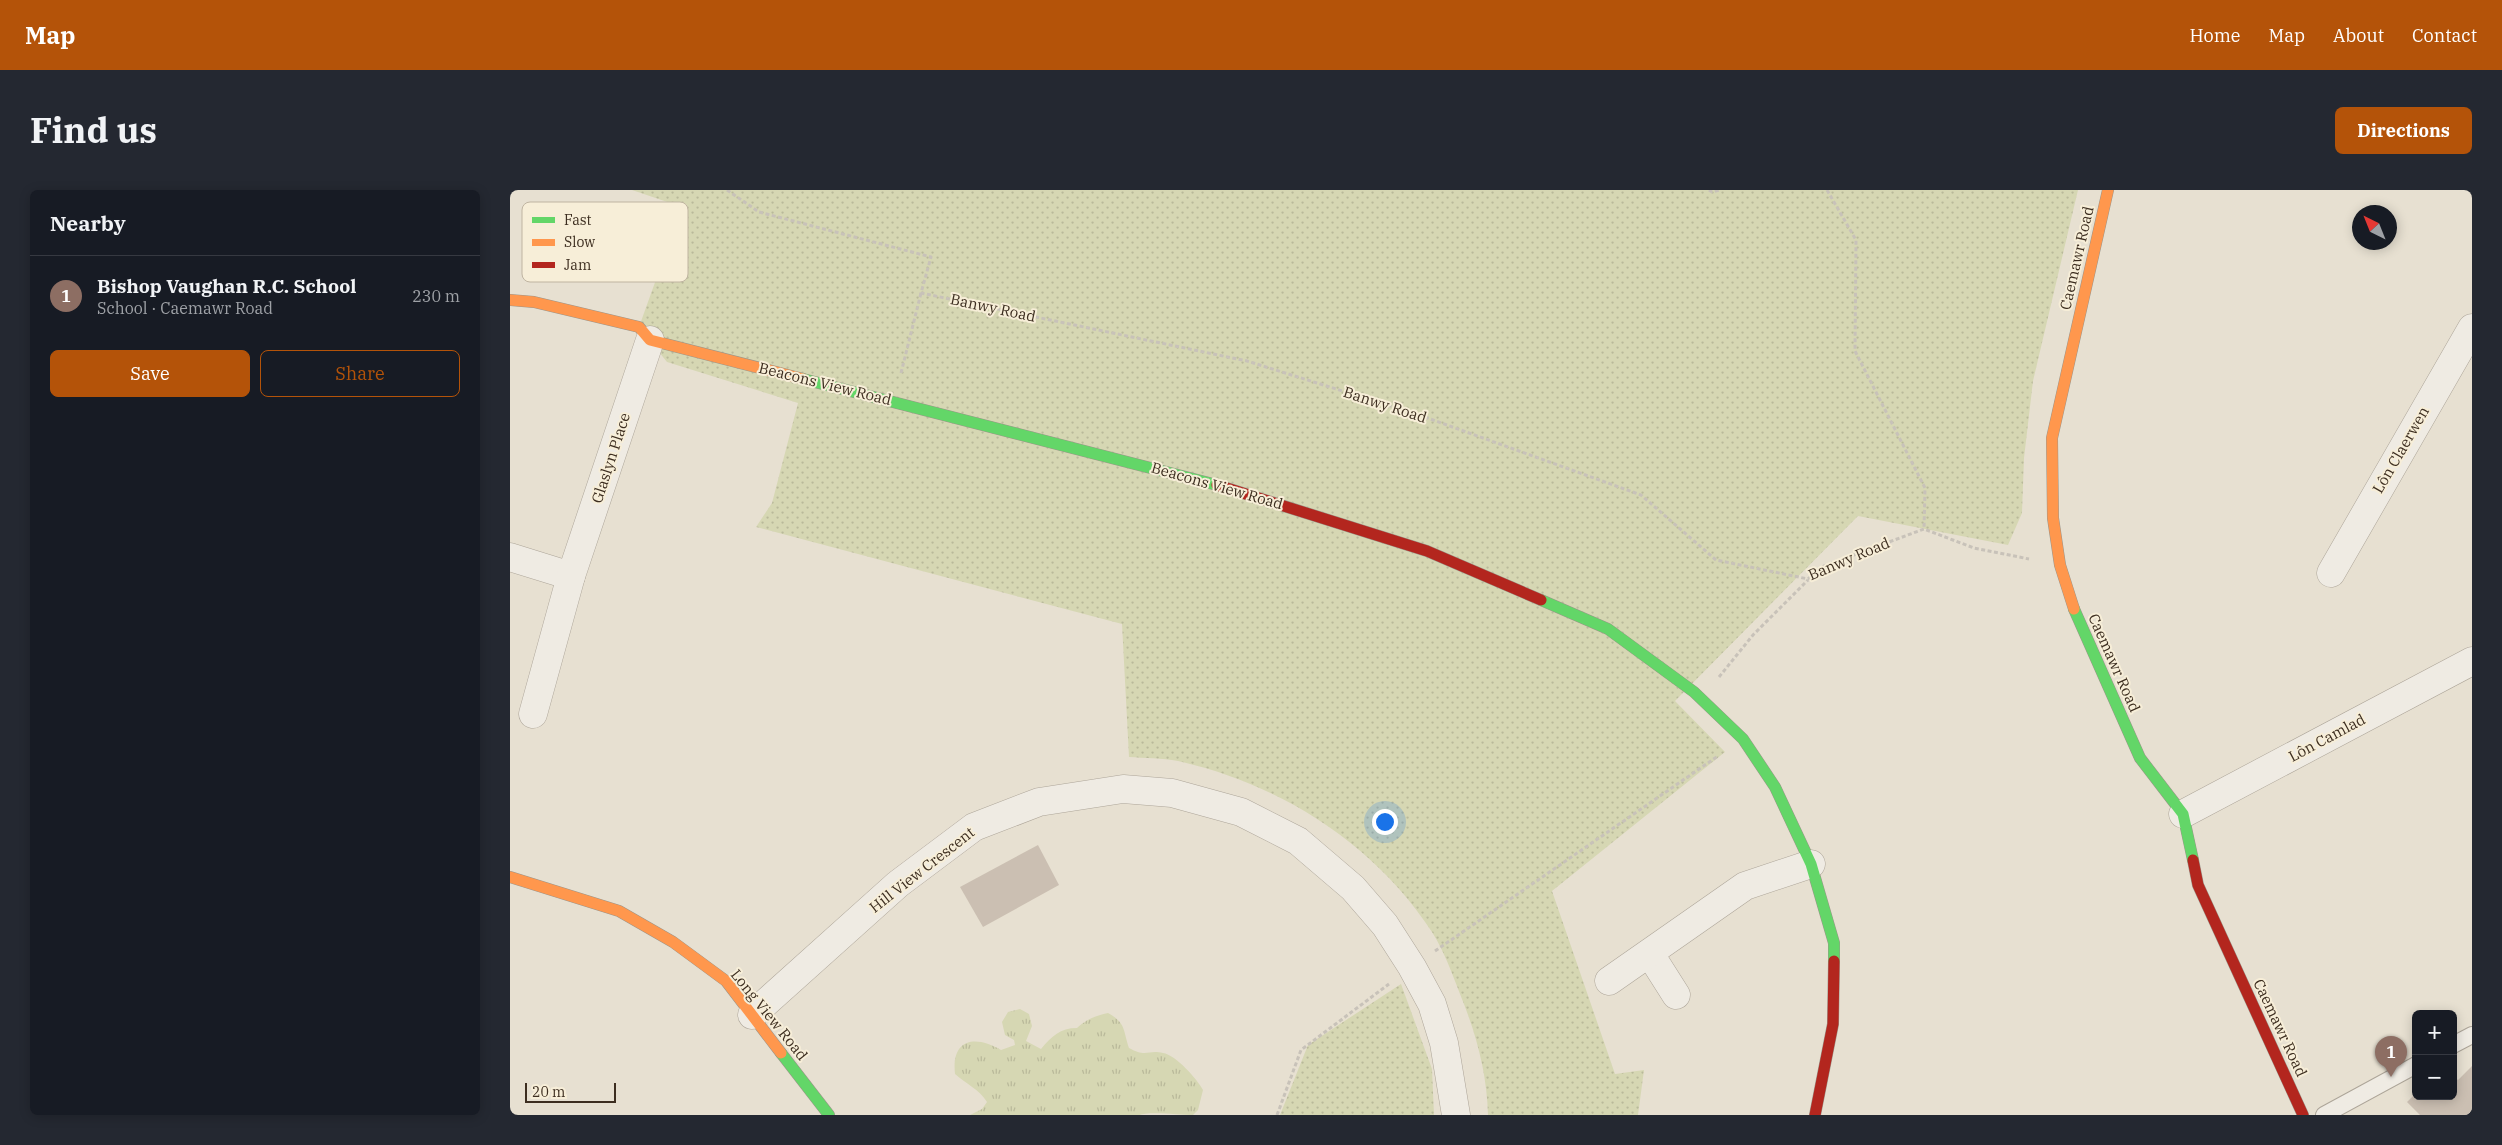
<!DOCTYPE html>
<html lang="en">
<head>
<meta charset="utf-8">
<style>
	:root { --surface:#171b24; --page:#242831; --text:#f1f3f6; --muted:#9ea1a6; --line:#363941; --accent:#b45309 }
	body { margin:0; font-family:"IBM Plex Serif",serif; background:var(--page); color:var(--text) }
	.controls { position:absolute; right:15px; bottom:15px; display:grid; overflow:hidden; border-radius:8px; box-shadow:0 2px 12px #0003 }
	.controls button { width:45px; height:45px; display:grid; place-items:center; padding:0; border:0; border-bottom:1px solid var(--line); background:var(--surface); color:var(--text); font:25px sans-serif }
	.compass { position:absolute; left:1842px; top:15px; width:45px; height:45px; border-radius:50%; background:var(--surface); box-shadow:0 2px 12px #0003; rotate:317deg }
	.scale { position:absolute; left:15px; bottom:12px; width:91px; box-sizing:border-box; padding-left:5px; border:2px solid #3d2e20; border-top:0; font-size:14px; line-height:18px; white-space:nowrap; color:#3d2e20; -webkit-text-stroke:4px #f7eed8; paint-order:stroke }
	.you { position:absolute; left:874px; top:631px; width:18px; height:18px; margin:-12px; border:4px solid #fff; border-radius:50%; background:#1a73e8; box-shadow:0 0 0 8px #1a73e833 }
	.badge { display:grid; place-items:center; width:32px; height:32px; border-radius:50%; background:var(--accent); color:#fff; font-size:16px; font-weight:700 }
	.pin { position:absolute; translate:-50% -41px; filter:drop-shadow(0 1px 2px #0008) }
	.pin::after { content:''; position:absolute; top:26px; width:18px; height:15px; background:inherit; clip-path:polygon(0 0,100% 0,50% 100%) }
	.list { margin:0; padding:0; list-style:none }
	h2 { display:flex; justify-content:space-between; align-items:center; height:65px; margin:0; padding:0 20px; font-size:21px }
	h2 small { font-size:16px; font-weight:400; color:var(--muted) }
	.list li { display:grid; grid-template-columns:32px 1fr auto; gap:15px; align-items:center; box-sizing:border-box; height:80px; padding:0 20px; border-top:1px solid var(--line) }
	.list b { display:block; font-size:19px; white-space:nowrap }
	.list p { margin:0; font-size:16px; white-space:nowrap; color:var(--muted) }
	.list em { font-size:16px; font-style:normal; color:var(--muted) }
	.actions { display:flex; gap:10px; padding:15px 20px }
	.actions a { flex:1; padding:11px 0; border:1px solid var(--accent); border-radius:8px; text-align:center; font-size:18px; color:var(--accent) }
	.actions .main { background:var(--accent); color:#fff }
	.map { position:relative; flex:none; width:1962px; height:925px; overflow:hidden; border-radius:8px }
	header { display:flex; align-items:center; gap:30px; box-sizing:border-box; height:70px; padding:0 25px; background:var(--accent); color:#fff }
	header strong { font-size:24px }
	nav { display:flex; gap:28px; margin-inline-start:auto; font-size:18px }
	.intro { display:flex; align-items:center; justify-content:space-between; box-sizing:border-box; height:120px; padding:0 30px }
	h1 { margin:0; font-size:35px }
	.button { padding:12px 22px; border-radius:8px; background:var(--accent); color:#fff; font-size:18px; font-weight:700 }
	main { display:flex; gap:30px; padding:0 30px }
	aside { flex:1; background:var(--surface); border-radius:8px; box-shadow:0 2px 12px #0003 }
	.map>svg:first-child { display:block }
	.grass { fill:url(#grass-dots) }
	.park { fill:url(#park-tufts) }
	.building { fill:#cbbfb2 }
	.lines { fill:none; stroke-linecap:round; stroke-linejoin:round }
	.lane-casing { stroke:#ada599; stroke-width:18 }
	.street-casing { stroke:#ada599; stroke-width:29 }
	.fast-casing { stroke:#9c958a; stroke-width:12 }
	.slow-casing { stroke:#9c958a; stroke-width:12 }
	.jam-casing { stroke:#9c958a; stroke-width:12 }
	.path { stroke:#c8c2b9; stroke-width:3; stroke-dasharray:4 2.5; stroke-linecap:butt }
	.lane { stroke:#efebe3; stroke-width:16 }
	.street { stroke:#efebe3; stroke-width:28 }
	.fast { stroke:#63d668; stroke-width:11 }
	.slow { stroke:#ff974d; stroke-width:11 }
	.jam { stroke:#b3261e; stroke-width:11 }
	.labels { text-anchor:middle; stroke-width:4; stroke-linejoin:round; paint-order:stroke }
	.street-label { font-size:15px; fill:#3d2e20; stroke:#f7eed8 }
	.key { fill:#f7eed8; stroke:#bfb4a1; stroke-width:1 }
	.key-label { font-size:14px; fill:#3d2e20 }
</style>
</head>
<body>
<header>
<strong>Map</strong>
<nav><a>Home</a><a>Map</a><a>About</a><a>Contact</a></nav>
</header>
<div class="intro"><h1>Find us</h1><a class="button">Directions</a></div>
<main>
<aside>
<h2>Nearby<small></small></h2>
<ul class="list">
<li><span class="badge" style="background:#8d6e63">1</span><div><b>Bishop Vaughan R.C. School</b><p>School · Caemawr Road</p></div><em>230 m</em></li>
</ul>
<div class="actions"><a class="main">Save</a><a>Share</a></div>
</aside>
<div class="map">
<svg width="1962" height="925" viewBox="0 0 1962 925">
	<defs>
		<pattern id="grass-dots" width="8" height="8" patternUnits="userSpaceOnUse" patternTransform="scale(1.25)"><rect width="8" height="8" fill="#d6d7b3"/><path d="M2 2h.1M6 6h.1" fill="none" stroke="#b9b99a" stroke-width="1.8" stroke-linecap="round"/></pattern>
		<pattern id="park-tufts" width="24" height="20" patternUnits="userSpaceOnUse" patternTransform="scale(1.25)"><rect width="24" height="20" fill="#d6d7b3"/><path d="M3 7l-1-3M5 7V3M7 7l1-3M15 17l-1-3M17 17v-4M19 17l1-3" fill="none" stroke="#b9b99a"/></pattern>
	</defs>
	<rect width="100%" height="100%" fill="#e7e0d1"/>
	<g class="grass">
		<path d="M 122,0 L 1568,0 L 1523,191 L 1514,268 L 1512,323 L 1498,355 L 1348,326 L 1165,511 L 1215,562 L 1042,701 L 1105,884 L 1134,880 L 1128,925 L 978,925 C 977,883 966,843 950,804 C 942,783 934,761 922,742 C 864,653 770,594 668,571 C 652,568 634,568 619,567 L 612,434 L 246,337 L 262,313 L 288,213 L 157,172 L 129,137 L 172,17 Z"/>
		<polygon points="891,794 922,879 924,925 770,925 798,855"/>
	</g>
	<path class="park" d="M 510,819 L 519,824 L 522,836 L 516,851 L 531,859 C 542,846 550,838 567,838 C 577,829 585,826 598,823 C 616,833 613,840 619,858 C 637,868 638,859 653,863 C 666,865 687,889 693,900 L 688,920 L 683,925 C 671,925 638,921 630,925 L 460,925 L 472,919 L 477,912 C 469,899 456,894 445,884 C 441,848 466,845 491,860 L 505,855 L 504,850 L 495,845 L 492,832 L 498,822 Z"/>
	<g class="building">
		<polygon points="528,655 549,695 473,737 450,697"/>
		<polygon points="1962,876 1962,925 1910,925 1897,912 1906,903 1906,906 1943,906 1943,886 1948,890"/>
	</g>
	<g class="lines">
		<defs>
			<g id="lane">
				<polyline points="1943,855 1962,845"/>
				<polyline points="1814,925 1906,875"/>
			</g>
			<g id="street">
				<polyline points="0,367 61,386"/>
				<polyline points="1821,383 1962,138"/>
				<polyline points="23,524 61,386 140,150"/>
				<polyline points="1673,624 1962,471"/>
				<polyline points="1140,764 1166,805"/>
				<polyline points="1099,791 1235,696 1301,674"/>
				<polyline points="242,825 388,694 464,637 529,612 613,599 662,603 731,622 788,651 843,698 875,735 902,777 922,814 934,853 946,925"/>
			</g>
			<g id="fast">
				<polyline points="293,189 707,295"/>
				<polyline points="1031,410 1098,439 1184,502 1233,549 1265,597 1301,674 1324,753 1324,771"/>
				<polyline points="1564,419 1630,568 1673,624 1683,670"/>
				<polyline points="271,863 319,925"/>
			</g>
			<g id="slow">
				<polyline points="0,110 24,112 129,137 140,150 293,189"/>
				<polyline points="1564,419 1550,375 1543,328 1542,248 1598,0"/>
				<polyline points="0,687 109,721 163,752 216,791 271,863"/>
			</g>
			<g id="jam">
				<polyline points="707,295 917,361 1031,410"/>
				<polyline points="1683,670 1688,695 1793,925"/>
				<polyline points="1305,925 1323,834 1324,771"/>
			</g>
		</defs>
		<use href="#lane" class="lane-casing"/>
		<use href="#street" class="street-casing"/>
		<use href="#fast" class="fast-casing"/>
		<use href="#slow" class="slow-casing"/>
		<use href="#jam" class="jam-casing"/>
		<g class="path">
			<polyline points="217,0 249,22 421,67 411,103 737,171 912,226 1131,305 1206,370 1298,389 1314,376 1414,339 1464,358 1519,369"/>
			<polyline points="1199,0 1202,2 1210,0"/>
			<polyline points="1317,0 1346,50 1345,161 1415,298 1414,339"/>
			<polyline points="391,183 411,103"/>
			<polyline points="1209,487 1243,445 1298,390"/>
			<polyline points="925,761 1208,566"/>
			<polyline points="767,925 791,860 879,794"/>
		</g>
		<use href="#lane" class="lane"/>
		<use href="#street" class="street"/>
		<use href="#fast" class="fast"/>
		<use href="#slow" class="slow"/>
		<use href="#jam" class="jam"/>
	</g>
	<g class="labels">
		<g class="street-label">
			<text transform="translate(1567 68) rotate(-77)" y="5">Caemawr Road</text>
			<text transform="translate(483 118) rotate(12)" y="5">Banwy Road</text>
			<text transform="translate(315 194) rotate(14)" y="5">Beacons View Road</text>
			<text transform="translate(875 215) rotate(18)" y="5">Banwy Road</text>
			<text transform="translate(1891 260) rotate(-60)" y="5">Lôn Claerwen</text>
			<text transform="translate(101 268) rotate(-72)" y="5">Glaslyn Place</text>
			<text transform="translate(707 296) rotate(16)" y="5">Beacons View Road</text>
			<text transform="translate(1339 369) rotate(-23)" y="5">Banwy Road</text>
			<text transform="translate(1604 473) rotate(66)" y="5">Caemawr Road</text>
			<text transform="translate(1817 548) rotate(-28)" y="5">Lôn Camlad</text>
			<text transform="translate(412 680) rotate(-38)" y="5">Hill View Crescent</text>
			<text transform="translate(259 825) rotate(51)" y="5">Long View Road</text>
			<text transform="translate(1770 838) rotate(65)" y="5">Caemawr Road</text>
		</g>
	</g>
	<rect x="12" y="12" width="166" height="80" rx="8" class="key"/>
	<rect x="22" y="27" width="23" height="6" fill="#63d668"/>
	<rect x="22" y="49" width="23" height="7" fill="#ff974d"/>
	<rect x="22" y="72" width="23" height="6" fill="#b3261e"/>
	<g class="key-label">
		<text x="54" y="35">Fast</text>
		<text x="54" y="57">Slow</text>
		<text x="54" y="80">Jam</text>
	</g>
</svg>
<div class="controls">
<button>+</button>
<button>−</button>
</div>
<svg class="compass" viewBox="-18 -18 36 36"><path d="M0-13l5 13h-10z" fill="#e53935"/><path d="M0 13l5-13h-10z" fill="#9ea1a6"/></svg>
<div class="scale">20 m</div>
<div class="you"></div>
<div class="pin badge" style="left:1881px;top:887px;background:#8d6e63">1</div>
</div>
</main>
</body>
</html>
